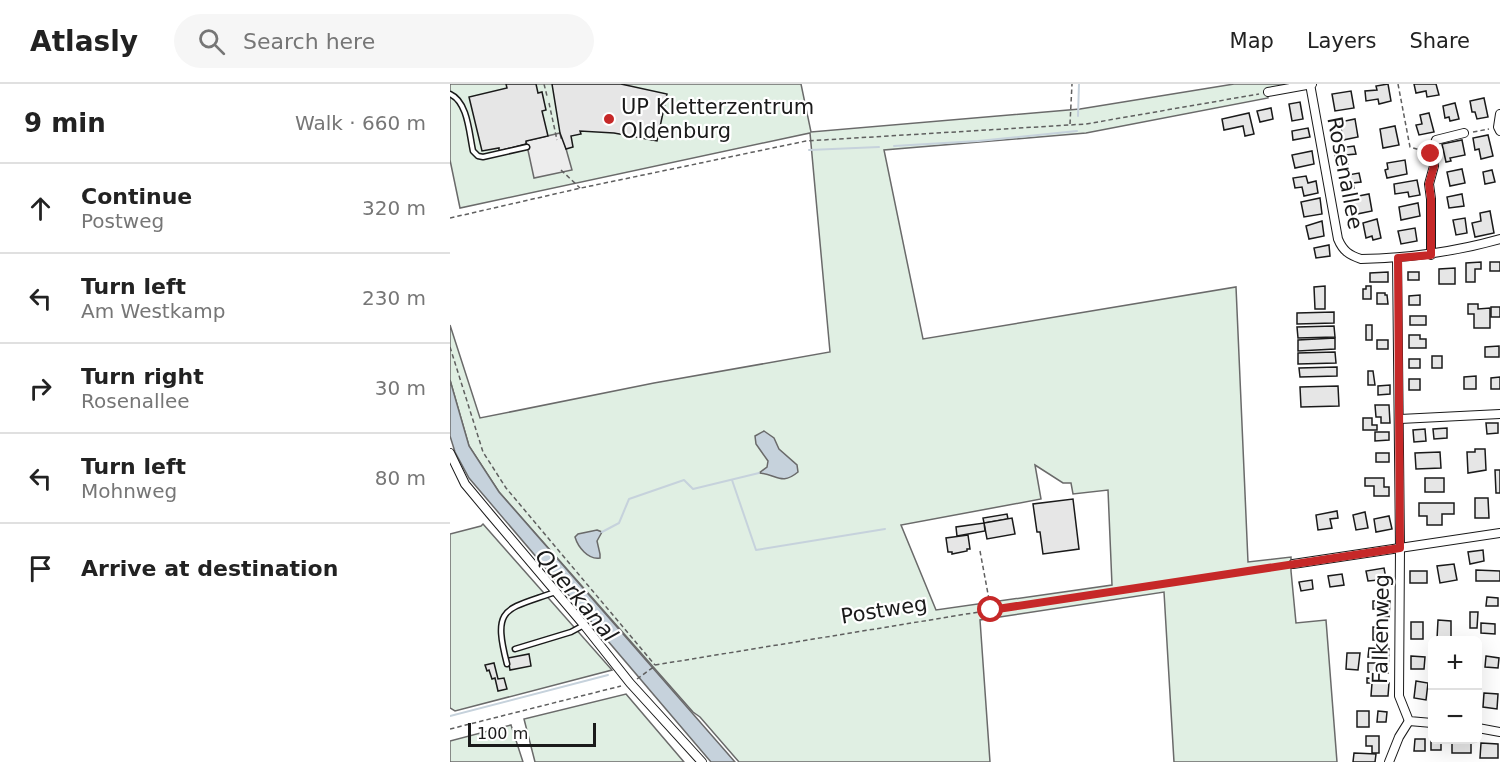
<!DOCTYPE html>
<html lang="en">
<head>
<meta charset="utf-8">
<style>
	:root { --surface:#fff; --page:#f6f6f6; --text:#222; --muted:#767676; --line:#e0e0e0 }
	body { margin:0; font-family:"DejaVu Sans",sans-serif; background:var(--page); color:var(--text) }
	.controls { position:absolute; right:18px; bottom:18px; display:grid; overflow:hidden; border-radius:9px; box-shadow:0 6px 24px #0002 }
	.controls button { width:54px; height:54px; display:grid; place-items:center; padding:0; border:0; border-bottom:2px solid var(--line); background:var(--surface); color:var(--text); font:30px sans-serif }
	.scale { position:absolute; left:18px; bottom:15px; width:128px; box-sizing:border-box; padding-left:6px; border:3px solid #1a1a1a; border-top:0; font-size:16px; line-height:21px; white-space:nowrap; color:#1a1a1a; -webkit-text-stroke:4px #fff; paint-order:stroke }
	.stop { position:absolute; width:18px; height:18px; margin:-14px; border:4px solid #c62828; border-radius:50%; background:#fff }
	.stop.end { background:#c62828; border-color:#fff; box-shadow:0 2px 6px #0008 }
	.list { margin:0; padding:0; list-style:none }
	h2 { display:flex; justify-content:space-between; align-items:center; height:78px; margin:0; padding:0 24px; font-size:26px }
	h2 small { font-size:20px; font-weight:400; color:var(--muted) }
	.list li { display:grid; grid-template-columns:39px 1fr auto; gap:18px; align-items:center; box-sizing:border-box; height:90px; padding:0 24px; border-top:2px solid var(--line) }
	.list b { display:block; font-size:22px; white-space:nowrap }
	.list p { margin:0; font-size:20px; white-space:nowrap; color:var(--muted) }
	.list em { font-size:20px; font-style:normal; color:var(--muted) }
	.icon { flex:none; width:33px; height:33px; fill:none; stroke:currentColor; stroke-width:2; stroke-linecap:round; stroke-linejoin:round }
	.map { position:relative; flex:none; width:1050px; height:678px; overflow:hidden }
	header { display:flex; align-items:center; gap:36px; box-sizing:border-box; height:84px; padding:0 30px; background:var(--surface); border-bottom:2px solid var(--line) }
	header strong { font-size:28px }
	nav { display:flex; gap:33px; margin-inline-start:auto; font-size:21px }
	.search { width:420px; height:54px; background:var(--page); display:flex; align-items:center; gap:15px; box-sizing:border-box; padding:0 21px; border-radius:33px; color:var(--muted); font-size:22px }
	main { display:flex }
	aside { flex:1; background:var(--surface) }
	.map>svg:first-child { display:block }
	.green { fill:#e0efe3; stroke:#6a6a6a; stroke-width:1.5; fill-rule:evenodd }
	.parking { fill:#ededed; stroke:#6a6a6a; stroke-width:1.5 }
	.water { fill:#c6d2dc; stroke:#6a6a6a; stroke-width:1.5 }
	.lines { fill:none; stroke-linecap:round; stroke-linejoin:round }
	.stream { stroke:#c6d2dc; stroke-width:2 }
	.building { fill:#e6e6e6; stroke:#1a1a1a; stroke-width:1.5 }
	.lane-casing { stroke:#1a1a1a; stroke-width:7 }
	.street-casing { stroke:#1a1a1a; stroke-width:10 }
	.path { stroke:#5f5f5f; stroke-width:1.5; stroke-dasharray:4.5 3; stroke-linecap:butt }
	.lane { stroke:#fff; stroke-width:4 }
	.street { stroke:#fff; stroke-width:8 }
	.route { stroke:#c62828; stroke-width:8 }
	.poi-dot { fill:#c62828; stroke:#fff; stroke-width:2 }
	.labels { text-anchor:middle; stroke-width:4.5; stroke-linejoin:round; paint-order:stroke }
	.poi-label { font-size:21px; fill:#1a1a1a; stroke:#fff; text-anchor:start }
	.street-label { font-size:21px; fill:#1a1a1a; stroke:#fff }
	.water-label { font-size:22px; font-style:italic; fill:#1a1a1a; stroke:#fff }
</style>
</head>
<body>
<header>
<strong>Atlasly</strong>
<div class="search"><svg class="icon" aria-label="search" viewBox="0 0 24 24"><circle cx="10" cy="10" r="6"/><path d="M15 15l6 6"/></svg>Search here</div>
<nav><a>Map</a><a>Layers</a><a>Share</a></nav>
</header>
<main>
<aside>
<h2>9 min<small>Walk · 660 m</small></h2>
<ul class="list">
<li><svg class="icon" aria-label="ahead" viewBox="0 0 24 24"><path d="M12 20V5M6 11l6-6 6 6"/></svg><div><b>Continue</b><p>Postweg</p></div><em>320 m</em></li>
<li><svg class="icon" aria-label="left" viewBox="0 0 24 24"><path d="M17 20v-9H6M10 6l-5 5 5 5"/></svg><div><b>Turn left</b><p>Am Westkamp</p></div><em>230 m</em></li>
<li><svg class="icon" aria-label="right" viewBox="0 0 24 24"><path d="M7 20v-9h11M14 6l5 5-5 5"/></svg><div><b>Turn right</b><p>Rosenallee</p></div><em>30 m</em></li>
<li><svg class="icon" aria-label="left" viewBox="0 0 24 24"><path d="M17 20v-9H6M10 6l-5 5 5 5"/></svg><div><b>Turn left</b><p>Mohnweg</p></div><em>80 m</em></li>
<li><svg class="icon" aria-label="arrive" viewBox="0 0 24 24"><path d="M6 21V4h12l-3 4 3 4H6"/></svg><div><b>Arrive at destination</b></div></li>
</ul>
</aside>
<div class="map">
<svg width="1050" height="678" viewBox="0 0 1050 678">
	<rect width="100%" height="100%" fill="#fff"/>
	<g class="green">
		<path d="M 0,0 L 351,0 L 361,48 L 630,25 L 784,0 L 841,0 L 817,5 L 818,14 L 636,49 L 434,66 L 473,255 L 786,203 L 798,478 L 841,473 L 841,487 L 846,539 L 876,536 L 887,678 L 724,678 L 714,508 L 530,536 L 540,678 L 289,678 L 250,633 L 243,628 L 49,408 L 19,362 L 0,296 L 0,241 L 30,334 L 204,299 L 380,268 L 360,49 L 10,124 L 0,76 ZM 585,381 L 613,399 L 621,399 L 623,410 L 658,406 L 662,501 L 486,526 L 451,441 L 591,415 Z"/>
		<polygon points="33,440 162,586 5,627 0,624 0,450 31,442"/>
		<polygon points="176,610 234,678 85,678 74,635"/>
		<polygon points="61,641 73,678 0,678 0,657"/>
	</g>
	<polygon class="parking" points="110,49 111,54 113,54 122,86 84,94 76,57"/>
	<g class="water">
		<polygon points="0,296 19,362 49,408 285,678 261,678 19,394 5,368 0,352"/>
		<path d="M 314,347 L 324,354 L 329,365 L 347,381 L 348,388 C 331,402 327,390 309,389 L 317,383 L 318,377 L 306,360 L 305,352 Z"/>
		<path d="M 147,446 L 152,448 L 147,457 L 150,470 L 150,474 C 138,476 128,463 125,453 L 128,450 Z"/>
	</g>
	<g class="lines">
		<g class="stream">
			<polyline points="628,32 629,0"/>
			<polyline points="444,62 528,57 627,47"/>
			<polyline points="359,66 429,63"/>
			<polyline points="282,396 306,466 435,445"/>
			<polyline points="152,448 169,439 179,415 234,396 243,405 309,389"/>
			<polyline points="0,632 158,591"/>
		</g>
	</g>
	<g class="building">
		<polygon points="56,0 86,0 88,9 92,8 96,26 92,27 98,52 76,57 76,60 49,67 49,64 32,67 19,13 57,4"/>
		<polygon points="102,0 171,0 217,10 207,57 164,49 130,47 131,50 121,52 123,63 116,65 110,49"/>
		<polygon points="938,0 941,17 929,20 928,15 916,17 915,7 927,6 926,2"/>
		<polygon points="964,0 986,0 989,11 977,13 976,7 966,9"/>
		<polygon points="901,7 904,24 885,27 882,10"/>
		<polygon points="1034,14 1038,33 1027,35 1025,28 1022,28 1020,17"/>
		<polygon points="850,18 853,35 842,37 839,20"/>
		<polygon points="1005,19 1009,35 1000,37 999,33 995,34 993,22"/>
		<polygon points="821,24 823,35 810,38 807,27"/>
		<polygon points="799,29 804,50 795,52 793,42 774,46 772,35"/>
		<polygon points="979,29 984,48 969,51 966,41 972,40 970,31"/>
		<polygon points="905,35 908,53 893,56 890,38"/>
		<polygon points="945,42 949,61 933,64 930,45"/>
		<polygon points="858,44 860,53 843,56 842,47"/>
		<polygon points="1038,51 1043,72 1031,75 1029,65 1025,66 1023,54"/>
		<polygon points="1012,56 1015,71 1000,74 1001,77 996,78 992,60"/>
		<polygon points="904,62 906,70 896,71 898,80 887,82 884,65"/>
		<polygon points="862,67 864,80 845,84 842,71"/>
		<polygon points="955,76 957,90 937,94 935,86 938,85 937,79"/>
		<polygon points="1012,85 1015,99 1000,102 997,88"/>
		<polygon points="1042,86 1045,98 1035,100 1033,88"/>
		<polygon points="909,89 911,98 903,99 904,104 895,106 892,92"/>
		<polygon points="856,92 858,99 866,97 868,109 854,112 852,103 845,104 843,94"/>
		<polygon points="967,96 970,111 959,113 958,108 945,110 944,100"/>
		<polygon points="919,110 922,127 907,130 906,123 900,124 898,114"/>
		<polygon points="1012,110 1014,122 999,124 997,113"/>
		<polygon points="870,114 872,130 854,133 851,118"/>
		<polygon points="968,119 970,132 951,136 949,123"/>
		<polygon points="1040,127 1044,149 1025,153 1022,139 1031,137 1030,129"/>
		<polygon points="1015,134 1017,149 1006,151 1003,136"/>
		<polygon points="927,135 931,154 923,156 922,152 916,154 913,139"/>
		<polygon points="872,137 874,152 859,155 856,142"/>
		<polygon points="965,144 967,157 951,160 948,147"/>
		<polygon points="879,161 880,172 866,174 864,164"/>
		<polygon points="1031,178 1031,185 1025,185 1025,198 1016,198 1016,179"/>
		<rect x="1040" y="178" width="10" height="9"/>
		<polygon points="1005,184 1005,200 989,200 989,185"/>
		<polygon points="938,188 938,198 920,198 920,189"/>
		<rect x="958" y="188" width="11" height="8"/>
		<polygon points="875,202 875,225 865,225 864,203"/>
		<polygon points="916,202 921,202 921,215 913,215 913,205 916,205"/>
		<polygon points="927,209 935,209 935,211 937,211 938,220 927,220"/>
		<polygon points="970,211 970,221 959,221 959,212"/>
		<polygon points="1018,220 1028,220 1028,225 1040,224 1040,244 1024,244 1024,230 1018,230"/>
		<rect x="1041" y="223" width="9" height="10"/>
		<polygon points="884,228 884,239 847,240 847,229"/>
		<rect x="960" y="232" width="16" height="9"/>
		<rect x="916" y="241" width="6" height="15"/>
		<polygon points="884,242 885,253 848,254 847,243"/>
		<polygon points="959,251 970,251 970,255 976,255 976,264 959,264"/>
		<polygon points="885,254 885,265 848,267 848,256"/>
		<rect x="927" y="256" width="11" height="9"/>
		<polygon points="1049,262 1049,273 1035,273 1035,263"/>
		<polygon points="885,268 886,279 848,280 848,269"/>
		<rect x="982" y="272" width="10" height="12"/>
		<rect x="959" y="275" width="11" height="9"/>
		<polygon points="887,283 887,292 850,293 849,284"/>
		<polygon points="918,287 923,287 925,301 918,301"/>
		<polygon points="1026,292 1026,305 1014,305 1014,293"/>
		<polygon points="1050,293 1050,305 1041,305 1041,294"/>
		<rect x="959" y="295" width="11" height="11"/>
		<polygon points="940,301 940,310 928,311 928,302"/>
		<polygon points="888,302 889,322 851,323 850,303"/>
		<polygon points="925,321 939,321 940,339 931,339 931,333 926,333"/>
		<polygon points="913,334 922,334 922,341 927,341 927,346 913,346"/>
		<polygon points="1036,339 1048,339 1048,349 1037,350"/>
		<polygon points="997,344 997,354 984,355 983,345"/>
		<polygon points="975,345 976,357 964,358 963,346"/>
		<polygon points="925,348 939,348 939,356 925,357"/>
		<polygon points="1025,365 1035,365 1036,386 1018,389 1017,368 1025,368"/>
		<polygon points="990,368 991,384 966,385 965,369"/>
		<rect x="926" y="369" width="13" height="9"/>
		<polygon points="1045,386 1050,386 1050,409 1046,409"/>
		<polygon points="915,394 934,394 934,403 939,403 939,412 924,412 924,402 915,402"/>
		<rect x="975" y="394" width="19" height="14"/>
		<polygon points="1025,414 1038,414 1039,434 1025,434"/>
		<polygon points="623,415 629,465 593,470 590,448 587,448 583,420"/>
		<polygon points="969,419 1004,419 1004,430 992,430 992,441 977,441 977,432 969,432"/>
		<polygon points="887,427 888,434 880,435 882,444 868,446 866,431"/>
		<polygon points="915,428 918,444 906,446 903,431"/>
		<polygon points="557,430 558,435 534,439 533,434"/>
		<polygon points="939,432 942,445 926,448 924,435"/>
		<polygon points="562,434 565,450 537,455 534,439"/>
		<polygon points="534,439 535,447 507,452 506,443"/>
		<polygon points="518,451 520,465 517,465 517,467 502,470 502,468 498,468 496,454"/>
		<polygon points="1033,466 1034,477 1020,480 1018,468"/>
		<polygon points="1004,480 1007,496 990,499 987,482"/>
		<polygon points="934,484 938,505 930,507 928,496 918,497 916,487"/>
		<polygon points="1026,486 1050,487 1050,497 1026,497"/>
		<rect x="960" y="487" width="17" height="12"/>
		<polygon points="892,490 894,501 880,503 878,492"/>
		<polygon points="862,496 863,505 851,507 849,498"/>
		<polygon points="1037,513 1048,514 1048,522 1036,522"/>
		<polygon points="923,517 940,517 939,533 928,533 928,525 923,525"/>
		<polygon points="1020,528 1028,528 1027,544 1020,544"/>
		<polygon points="988,536 1001,537 1001,556 987,555"/>
		<rect x="961" y="538" width="12" height="17"/>
		<polygon points="1031,539 1045,540 1045,550 1031,549"/>
		<polygon points="923,543 935,544 935,556 923,556"/>
		<polygon points="919,564 939,565 938,589 918,588 918,579 931,579 932,574 918,573"/>
		<polygon points="897,569 910,569 908,586 896,585"/>
		<polygon points="79,570 81,582 60,586 58,574"/>
		<polygon points="961,572 975,573 974,585 961,585"/>
		<polygon points="1036,572 1049,574 1048,584 1035,583"/>
		<polygon points="44,579 48,595 54,594 57,605 48,607 45,594 42,595 39,586 37,587 35,581"/>
		<polygon points="917,594 926,595 926,599 939,599 938,612 921,612 922,599 917,599"/>
		<polygon points="966,597 978,599 976,616 964,614"/>
		<polygon points="1034,609 1048,610 1047,625 1033,623"/>
		<rect x="907" y="627" width="12" height="16"/>
		<polygon points="928,627 937,628 936,638 927,638"/>
		<polygon points="916,652 929,652 929,669 922,669 922,662 916,662"/>
		<polygon points="965,655 975,655 975,667 964,667"/>
		<polygon points="981,655 991,656 991,666 981,666"/>
		<polygon points="1002,657 1021,658 1021,669 1002,669"/>
		<polygon points="1031,659 1048,660 1048,674 1030,674"/>
		<polygon points="904,669 926,670 925,678 903,678"/>
	</g>
	<g class="lines">
		<defs>
			<g id="lane">
				<path d="M 0,10 C 18,18 19,49 23,67 L 28,72 L 33,73 L 77,63"/>
				<polyline points="65,565 121,548 134,541"/>
				<path d="M 57,580 C 42,522 55,526 105,508"/>
			</g>
			<g id="street">
				<path d="M 860,0 L 888,155 C 893,167 899,171 911,175 C 959,174 1004,168 1050,155"/>
				<polyline points="818,8 862,0"/>
				<polyline points="1050,30 1048,43 1050,47"/>
				<polyline points="981,171 981,115 979,100 984,82 981,70 986,56 1014,49"/>
				<polyline points="947,174 950,464 949,612 959,637 982,639"/>
				<polyline points="950,335 1050,330"/>
				<polyline points="0,369 15,400 40,430 134,541 180,599 252,678"/>
				<polyline points="843,480 1050,449"/>
				<polyline points="1028,644 1050,648"/>
				<polyline points="939,678 949,653 959,637"/>
			</g>
		</defs>
		<use href="#lane" class="lane-casing"/>
		<use href="#street" class="street-casing"/>
		<g class="path">
			<polyline points="94,0 97,12"/>
			<polyline points="948,0 960,63 973,67"/>
			<polyline points="99,19 107,56"/>
			<polyline points="620,40 622,0"/>
			<polyline points="1023,48 1039,45"/>
			<polyline points="111,86 130,104"/>
			<polyline points="0,134 131,104 356,57 636,40 809,10"/>
			<polyline points="0,263 33,368 56,404 205,581"/>
			<polyline points="530,467 541,526"/>
			<polyline points="205,581 541,526 835,481"/>
			<polyline points="187,595 205,582"/>
			<polyline points="0,645 171,602"/>
		</g>
		<use href="#lane" class="lane"/>
		<use href="#street" class="street"/>
	</g>
	<g class="lines">
		<polyline class="route" points="541,526 950,464 948,174 981,171 981,115 979,100 984,82 981,70"/>
	</g>
	<circle class="poi-dot" cx="159" cy="35" r="6"/>
	<g class="labels">
		<g class="poi-label">
			<text x="171" y="30">UP Kletterzentrum<tspan x="171" dy="24">Oldenburg</tspan></text>
		</g>
		<g class="street-label">
			<text transform="translate(895 89) rotate(79)" y="7">Rosenallee</text>
			<text transform="translate(434 526) rotate(-9)" y="7">Postweg</text>
			<text transform="translate(931 545) rotate(-89)" y="7">Falkenweg</text>
		</g>
		<g class="water-label">
			<text transform="translate(127 511) rotate(50)" y="8">Querkanal</text>
		</g>
	</g>
</svg>
<div class="controls">
<button>+</button>
<button>−</button>
</div>
<div class="scale">100 m</div>
<div class="stop" style="left:541px;top:526px"></div>
<div class="stop end" style="left:981px;top:70px"></div>
</div>
</main>
</body>
</html>
